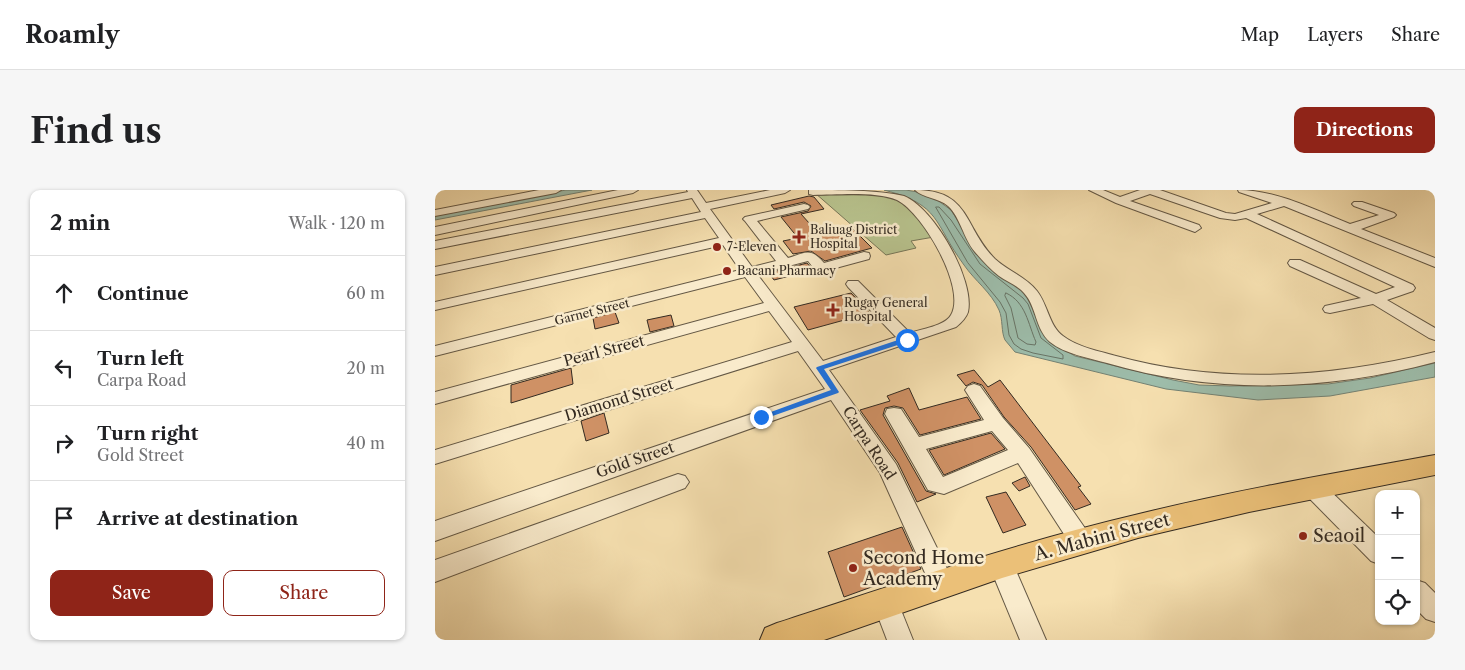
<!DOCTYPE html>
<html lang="en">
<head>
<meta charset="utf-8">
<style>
	:root { --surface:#fff; --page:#f6f6f6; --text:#202124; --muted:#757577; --line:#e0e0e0; --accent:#8f2418 }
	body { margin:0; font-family:"Libre Caslon Text",serif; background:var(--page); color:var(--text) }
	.controls { position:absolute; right:15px; bottom:15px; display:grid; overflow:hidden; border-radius:10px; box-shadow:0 1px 4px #0004 }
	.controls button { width:45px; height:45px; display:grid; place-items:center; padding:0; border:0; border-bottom:1px solid var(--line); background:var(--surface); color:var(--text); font:25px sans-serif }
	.stop { position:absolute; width:15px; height:15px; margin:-11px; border:4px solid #1a73e8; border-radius:50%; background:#fff }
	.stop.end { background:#1a73e8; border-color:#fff; box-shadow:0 1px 5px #0008 }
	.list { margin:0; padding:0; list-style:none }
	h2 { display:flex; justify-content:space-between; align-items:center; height:65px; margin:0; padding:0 20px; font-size:21px }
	h2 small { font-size:16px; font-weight:400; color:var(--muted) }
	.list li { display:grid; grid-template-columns:32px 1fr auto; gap:15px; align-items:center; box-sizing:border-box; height:75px; padding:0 20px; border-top:1px solid var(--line) }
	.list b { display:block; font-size:19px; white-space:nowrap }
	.list p { margin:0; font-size:16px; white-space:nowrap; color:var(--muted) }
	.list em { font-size:16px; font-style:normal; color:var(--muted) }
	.actions { display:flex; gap:10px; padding:15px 20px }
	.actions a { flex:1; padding:11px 0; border:1px solid var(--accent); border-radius:10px; text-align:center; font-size:18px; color:var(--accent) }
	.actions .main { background:var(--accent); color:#fff }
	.icon { flex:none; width:28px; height:28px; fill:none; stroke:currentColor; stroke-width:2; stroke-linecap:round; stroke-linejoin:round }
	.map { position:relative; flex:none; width:1000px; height:450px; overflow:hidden; border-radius:10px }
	header { display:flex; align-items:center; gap:30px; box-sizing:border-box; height:70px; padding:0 25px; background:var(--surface); border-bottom:1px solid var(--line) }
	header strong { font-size:24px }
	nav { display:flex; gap:28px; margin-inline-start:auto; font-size:18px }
	.intro { display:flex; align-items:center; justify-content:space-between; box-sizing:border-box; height:120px; padding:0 30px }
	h1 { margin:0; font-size:35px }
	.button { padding:12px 22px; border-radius:10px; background:var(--accent); color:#fff; font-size:18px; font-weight:700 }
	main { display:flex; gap:30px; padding:0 30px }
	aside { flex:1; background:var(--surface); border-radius:10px; box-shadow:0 1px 4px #0004 }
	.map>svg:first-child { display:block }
	.green { fill:#b8c38e; stroke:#767658 }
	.water { fill:#9dbdab; stroke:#738274 }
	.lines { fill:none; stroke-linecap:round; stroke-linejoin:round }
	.shore { stroke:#687466; stroke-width:1 }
	.building { fill:#cf9165; stroke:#332a21 }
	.minor-casing { stroke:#645845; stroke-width:2 }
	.major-casing { stroke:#332a21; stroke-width:2 }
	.minor { fill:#f9ebcc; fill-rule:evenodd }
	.major { fill:#ebc078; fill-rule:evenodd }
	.route { fill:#1a73e8 }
	.poi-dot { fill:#8f2418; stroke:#f9ebcc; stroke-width:2 }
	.labels { text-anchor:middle; stroke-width:5; stroke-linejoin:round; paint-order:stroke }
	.far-poi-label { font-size:12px; fill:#332a21; stroke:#f9ebcc; text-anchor:start }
	.far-street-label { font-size:12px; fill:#332a21; stroke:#f9ebcc }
	.street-label { font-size:15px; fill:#332a21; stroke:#f9ebcc }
	.near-poi-label { font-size:18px; fill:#332a21; stroke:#f9ebcc; text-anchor:start }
	.near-street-label { font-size:18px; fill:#332a21; stroke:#f9ebcc }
</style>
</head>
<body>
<header>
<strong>Roamly</strong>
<nav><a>Map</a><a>Layers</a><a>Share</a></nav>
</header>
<div class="intro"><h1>Find us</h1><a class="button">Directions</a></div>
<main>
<aside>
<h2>2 min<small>Walk · 120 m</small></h2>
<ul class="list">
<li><svg class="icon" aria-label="ahead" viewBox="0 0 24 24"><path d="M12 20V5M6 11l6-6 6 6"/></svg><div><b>Continue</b></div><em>60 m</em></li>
<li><svg class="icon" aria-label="left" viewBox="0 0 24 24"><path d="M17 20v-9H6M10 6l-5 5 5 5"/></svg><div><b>Turn left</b><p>Carpa Road</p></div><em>20 m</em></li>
<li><svg class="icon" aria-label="right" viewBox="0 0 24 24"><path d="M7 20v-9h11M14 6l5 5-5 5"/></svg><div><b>Turn right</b><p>Gold Street</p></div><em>40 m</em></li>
<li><svg class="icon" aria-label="arrive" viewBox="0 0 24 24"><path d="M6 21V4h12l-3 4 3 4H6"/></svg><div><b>Arrive at destination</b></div></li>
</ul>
<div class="actions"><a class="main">Save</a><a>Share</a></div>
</aside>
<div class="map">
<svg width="1000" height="450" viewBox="0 0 1000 450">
	<rect width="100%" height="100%" fill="#f6e0b0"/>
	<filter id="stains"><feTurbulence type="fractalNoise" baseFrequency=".004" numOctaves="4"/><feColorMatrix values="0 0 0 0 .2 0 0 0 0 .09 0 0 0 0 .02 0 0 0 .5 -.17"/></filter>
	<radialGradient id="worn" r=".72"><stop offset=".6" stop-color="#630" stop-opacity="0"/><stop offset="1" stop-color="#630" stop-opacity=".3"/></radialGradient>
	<polygon class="green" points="412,2 460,7 477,18 499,47 476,51 481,58 451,65 380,3"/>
	<g class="water">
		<polygon points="131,0 157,0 0,30 0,24"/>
		<path d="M 449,0 L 471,0 L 488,3 L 498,7 L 516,20 L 529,40 L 592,104 L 628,159 L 640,166 L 738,190 L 764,195 L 795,196 L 893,194 L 935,188 L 1000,173 L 1000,187 L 895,206 L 823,210 L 731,199 L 580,162 C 577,158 573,154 570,150 C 566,142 568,129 564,120 C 556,102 540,91 529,75 C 498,33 507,15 449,0 Z"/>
	</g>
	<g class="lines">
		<g class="shore">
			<polygon points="501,17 504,17 516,30 545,74 588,108 593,114 606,148 628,165 628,169 598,163 586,159 579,154 574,145 571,123 565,112 533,73"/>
			<path d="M 571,103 C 591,112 593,134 601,152 L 600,155 L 592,154 L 583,148 L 576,118 L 570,106 Z"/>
		</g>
	</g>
	<g class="building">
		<polygon points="374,6 379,7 389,19 366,24 383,43 415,36 437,58 390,71 376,61 358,64 348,51 363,48 346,27 373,21 376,16 369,12 339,19 336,15"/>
		<polygon points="372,73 378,80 339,90 334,83"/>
		<polygon points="416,103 435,123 373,140 359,117"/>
		<polygon points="180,122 184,133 160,139 158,128"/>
		<polygon points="236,125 239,136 215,142 212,130"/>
		<polygon points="136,178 138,194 76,213 76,195"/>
		<polygon points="539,180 553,197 565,190 646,296 643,297 656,314 640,320 596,257 569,227 547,195 538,192 531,196 522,185"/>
		<polygon points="474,198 484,220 532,207 546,229 485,245 468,218 459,216 450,218 448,225 491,301 501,304 482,312 463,273 425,220 455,211 452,206"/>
		<polygon points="169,223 174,243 151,251 146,231"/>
		<polygon points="556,243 570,259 509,285 494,260"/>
		<polygon points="590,287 595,296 584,301 577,293"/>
		<polygon points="571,302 591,335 568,343 551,307"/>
		<polygon points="467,337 486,379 409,407 393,362"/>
	</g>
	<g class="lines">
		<defs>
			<g id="minor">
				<polygon points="104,0 126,0 121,3 0,26 0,20"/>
				<polygon points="183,0 203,0 198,3 0,45 0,37"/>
				<path d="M 252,0 L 262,0 L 271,13 L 335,0 L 355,0 L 350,3 L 275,19 L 317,77 L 341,71 L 310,31 L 308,29 L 310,27 L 369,14 L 373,15 L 375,17 L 373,19 L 322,31 L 353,68 C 371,63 375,57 389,73 L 429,62 L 434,63 L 435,66 L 434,69 L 386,82 L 381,81 L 373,71 L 322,84 L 388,171 L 461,147 L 413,97 L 411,94 L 413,91 L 423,91 L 475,143 C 486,139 510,136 516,125 C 532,98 487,22 462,10 C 440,1 401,5 378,5 L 374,4 L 374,0 C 402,0 444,0 469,6 C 499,18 540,90 533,122 C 531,128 526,133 521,137 L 394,180 L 461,274 L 520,395 L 517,403 L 508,406 L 499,403 L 445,283 L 396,210 L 0,351 L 0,331 L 390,199 L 363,161 L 0,274 L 0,260 L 357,152 L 334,121 L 0,214 L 0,202 L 329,113 L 310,87 L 0,166 L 0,156 L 305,80 L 288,55 L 0,120 L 0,112 L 284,48 L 270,28 L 0,85 L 0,77 L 266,22 L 257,8 L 0,59 L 0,51 L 253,2 Z"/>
				<path d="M 480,0 C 536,0 528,37 560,69 C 573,81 591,87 602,101 C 613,115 614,136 628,146 C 642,157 664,161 681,166 C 786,195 895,188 1000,162 L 1000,172 C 891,201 780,205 672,173 C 654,168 630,164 615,152 C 600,139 602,117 589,103 C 582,95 572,92 564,86 C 555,79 547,70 540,62 C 528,48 526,28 513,16 C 504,8 488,8 480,0 Z"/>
				<path d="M 654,0 L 668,0 L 685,7 L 705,0 L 725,0 L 791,23 L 800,24 L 837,13 L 804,2 L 803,0 C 841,0 880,20 915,34 L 944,25 L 919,16 L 917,14 L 919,12 L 927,12 L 959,23 L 961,25 L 959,27 L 926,39 L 1000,68 L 1000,77 L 849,16 L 822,24 L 978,95 L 980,98 L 978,101 L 952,110 L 1000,138 L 1000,150 L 994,148 L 938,114 L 895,123 L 890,122 L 888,119 L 890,116 L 926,108 L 855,76 L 853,73 L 855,70 L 865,70 L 941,104 L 960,97 L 811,28 L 800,30 L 785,28 L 715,4 L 695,11 L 764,35 L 766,38 L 760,42 L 681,13 Z"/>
				<path d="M 539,194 L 545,196 L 568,228 L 594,258 L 654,344 L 658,351 L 654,358 L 646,361 L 638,358 L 583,273 L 509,304 L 493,300 L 450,224 L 452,219 L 459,218 L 466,219 L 484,247 L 549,230 L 530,200 L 533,196 ZM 557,241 L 573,260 L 508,287 L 491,259 Z"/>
				<polygon points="243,284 250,286 254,292 250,298 0,392 0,370"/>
				<polygon points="878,290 886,292 944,348 944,374 936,371 870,304 867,298 870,292"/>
				<polygon points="566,364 575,367 611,450 585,450 554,375 557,367"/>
				<polygon points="981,390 990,393 1000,403 1000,432 991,429 981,419"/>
				<polygon points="451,401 460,405 478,450 452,450 438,413 442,405"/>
			</g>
			<path id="major" d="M 1000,265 L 1000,285 L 814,322 L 703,348 L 567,388 L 389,450 L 325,450 L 330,438 L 342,433 C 461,394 581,353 704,324 C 801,300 901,283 1000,265 Z"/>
		</defs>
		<use href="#minor" class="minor-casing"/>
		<use href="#major" class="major-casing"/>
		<use href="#minor" class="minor"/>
		<use href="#major" class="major"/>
	</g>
	<polygon class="route" points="472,147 476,150 475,151 389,179 404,202 403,203 329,229 323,229 322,227 396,200 381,178 382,177"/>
	<g class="poi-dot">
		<path d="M361.5 39.5h5v5h5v5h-5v5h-5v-5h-5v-5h5z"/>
		<circle cx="282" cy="57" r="5"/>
		<circle cx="292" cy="81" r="5"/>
		<path d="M395.5 112.5h5v5h5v5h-5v5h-5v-5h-5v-5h5z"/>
		<circle cx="868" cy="346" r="5"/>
		<circle cx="418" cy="378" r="5"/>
	</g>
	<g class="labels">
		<g class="far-poi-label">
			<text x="375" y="44">Baliuag District<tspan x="375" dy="14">Hospital</tspan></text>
			<text x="292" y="61">7-Eleven</text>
			<text x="302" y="85">Bacani Pharmacy</text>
			<text x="409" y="117">Rugay General<tspan x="409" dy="14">Hospital</tspan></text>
		</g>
		<g class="far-street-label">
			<text transform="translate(157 122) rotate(-14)" y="4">Garnet Street</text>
		</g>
		<g class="street-label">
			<text transform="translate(169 161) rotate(-15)" y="5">Pearl Street</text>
			<text transform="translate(184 210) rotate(-17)" y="5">Diamond Street</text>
			<text transform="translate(434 253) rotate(57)" y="5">Carpa Road</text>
			<text transform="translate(200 270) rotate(-19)" y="5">Gold Street</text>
		</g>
		<g class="near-poi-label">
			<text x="878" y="352">Seaoil</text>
			<text x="428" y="374">Second Home<tspan x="428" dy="21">Academy</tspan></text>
		</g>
		<g class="near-street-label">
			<text transform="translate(667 347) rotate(-15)" y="6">A. Mabini Street</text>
		</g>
	</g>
	<rect width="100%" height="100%" filter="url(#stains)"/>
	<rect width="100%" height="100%" fill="url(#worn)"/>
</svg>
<div class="controls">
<button>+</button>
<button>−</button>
<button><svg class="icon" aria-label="locate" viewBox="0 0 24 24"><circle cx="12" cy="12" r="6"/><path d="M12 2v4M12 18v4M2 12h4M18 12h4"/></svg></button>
</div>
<div class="stop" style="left:472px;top:150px"></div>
<div class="stop end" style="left:326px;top:227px"></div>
</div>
</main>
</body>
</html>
